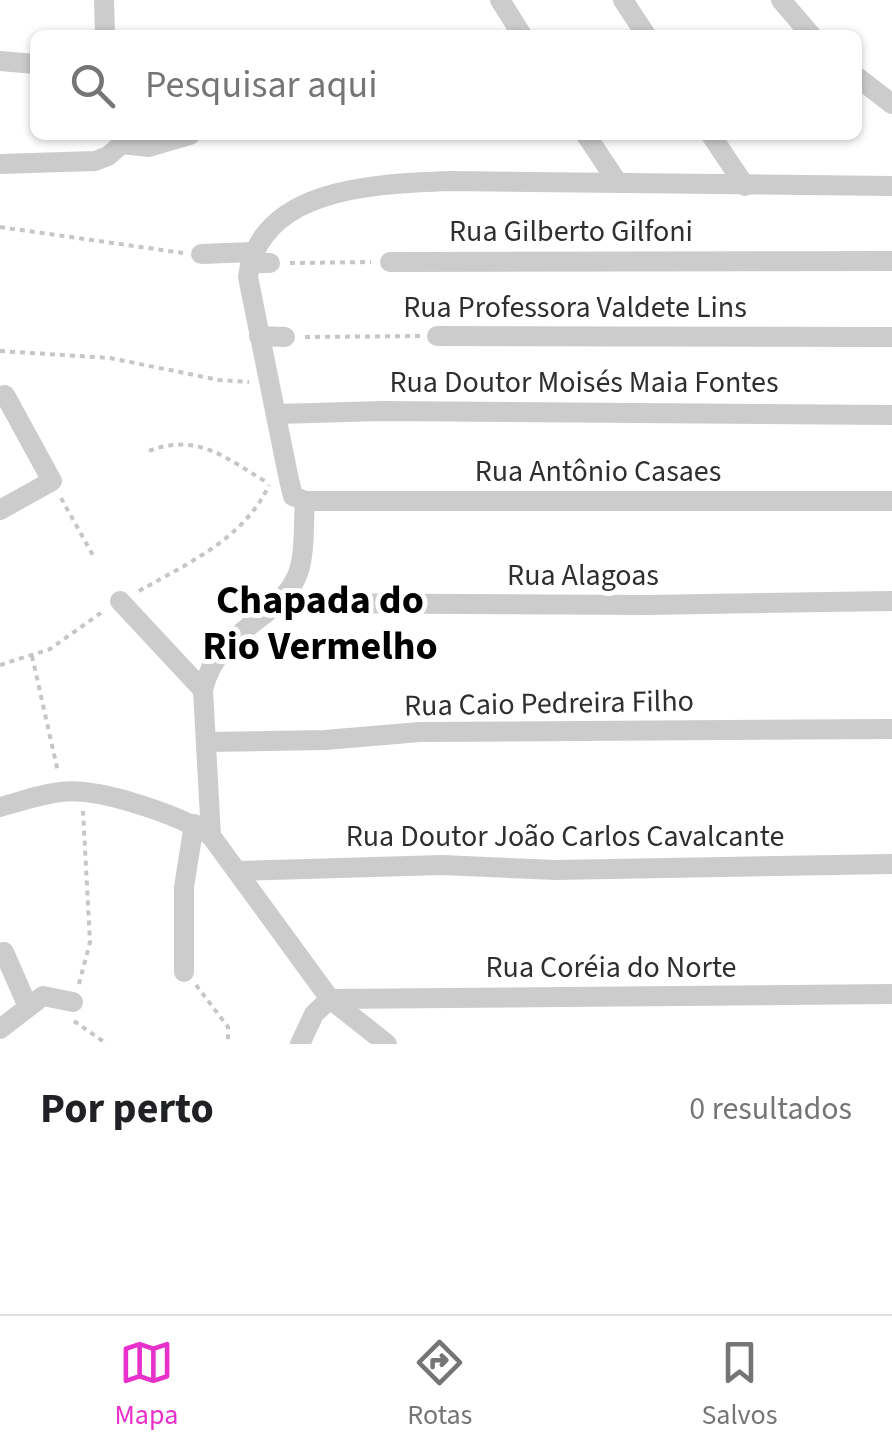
<!DOCTYPE html>
<html lang="pt">
<head>
<meta charset="utf-8">
<style>
	:root { --surface:#fff; --page:#f6f6f6; --text:#202124; --muted:#757577; --line:#e0e0e0; --accent:#e830ca }
	body { margin:0; font-family:"Source Sans 3",sans-serif; background:var(--page); color:var(--text) }
	.list { margin:0; padding:0; list-style:none }
	h2 { display:flex; justify-content:space-between; align-items:center; height:130px; margin:0; padding:0 40px; font-size:42px }
	h2 small { font-size:32px; font-weight:400; color:var(--muted) }
	.icon { flex:none; width:55px; height:55px; fill:none; stroke:currentColor; stroke-width:2; stroke-linecap:round; stroke-linejoin:round }
	.map { position:relative; flex:none; width:892px; height:1044px; overflow:hidden }
	.search { position:absolute; background:var(--surface); box-shadow:0 2px 8px #0004; left:30px; right:30px; top:30px; height:110px; display:flex; align-items:center; gap:25px; box-sizing:border-box; padding:0 35px; border-radius:15px; color:var(--muted); font-size:38px }
	.sheet { height:270px; background:var(--surface) }
	nav { display:flex; justify-content:space-around; align-items:center; box-sizing:border-box; height:140px; border-top:2px solid var(--line); background:var(--surface); font-size:28px; color:var(--muted) }
	nav a { display:grid; justify-items:center; gap:5px }
	nav .on { color:var(--accent) }
	.map>svg:first-child { display:block }
	.lines { fill:none; stroke-linecap:round; stroke-linejoin:round }
	.path { stroke:#c6c6c6; stroke-width:4; stroke-dasharray:5 5; stroke-linecap:butt }
	.minor { stroke:#ccc; stroke-width:20 }
	.labels { text-anchor:middle; stroke-width:10; stroke-linejoin:round; paint-order:stroke }
	.street-label { font-size:30px; fill:#2f2f2f; stroke:#fff }
	.district-label { font-size:40px; font-weight:bold; fill:#000; stroke:#fff }
</style>
</head>
<body>
<div class="map">
<svg width="892" height="1044" viewBox="0 0 892 1044">
	<rect width="100%" height="100%" fill="#fff"/>
	<g class="lines">
		<g class="path">
			<polyline points="0,227 183,253"/>
			<polyline points="290,263 371,262"/>
			<polyline points="305,337 421,336"/>
			<polyline points="0,351 110,358 219,380 249,382"/>
			<path d="M 149,451 C 198,432 227,459 268,483"/>
			<polyline points="61,498 95,559"/>
			<path d="M 139,591 C 188,563 244,539 269,485"/>
			<polyline points="32,656 58,772"/>
			<polyline points="0,665 50,649 105,610"/>
			<polyline points="79,984 90,942 83,811"/>
			<polyline points="196,985 228,1027 228,1044"/>
			<polyline points="74,1021 107,1044"/>
		</g>
		<g class="minor">
			<polyline points="104,0 105,35"/>
			<polyline points="500,0 522,35"/>
			<polyline points="623,0 646,35"/>
			<polyline points="781,0 811,35"/>
			<polyline points="0,61 35,64"/>
			<polyline points="857,77 892,104"/>
			<polyline points="586,135 618,183"/>
			<polyline points="711,135 745,186"/>
			<polyline points="122,144 149,147 190,135"/>
			<polyline points="0,164 95,161 108,156 122,144"/>
			<polyline points="201,254 254,252"/>
			<polyline points="390,262 892,261"/>
			<polyline points="250,263 270,263"/>
			<polyline points="259,336 285,337"/>
			<polyline points="437,336 892,337"/>
			<polyline points="277,414 382,411 892,415"/>
			<polyline points="305,501 892,501"/>
			<polyline points="0,510 52,481 5,395"/>
			<polyline points="120,601 203,690"/>
			<polyline points="275,603 647,605 892,601"/>
			<polyline points="207,742 325,740 420,732 892,729"/>
			<path d="M 0,807 C 20,802 40,794 61,792 C 98,787 180,815 211,836 L 330,999 L 387,1044"/>
			<path d="M 211,836 L 203,690 C 217,630 276,621 296,578 C 306,557 303,524 305,501 L 293,496 L 289,480 L 248,277 C 260,185 381,184 451,181 L 892,186"/>
			<polyline points="238,871 442,865 556,870 892,864"/>
			<polyline points="0,953 4,952 28,1007"/>
			<polyline points="184,972 184,887 194,824"/>
			<polyline points="0,1029 43,996 73,1002"/>
			<polyline points="300,1044 314,1014 330,999 892,994"/>
		</g>
	</g>
	<g class="labels">
		<g class="street-label">
			<text x="571" y="241">Rua Gilberto Gilfoni</text>
			<text x="575" y="317">Rua Professora Valdete Lins</text>
			<text x="584" y="392">Rua Doutor Moisés Maia Fontes</text>
			<text x="598" y="481">Rua Antônio Casaes</text>
			<text x="583" y="585">Rua Alagoas</text>
			<text transform="translate(549 703) rotate(-1)" y="10">Rua Caio Pedreira Filho</text>
			<text x="565" y="846">Rua Doutor João Carlos Cavalcante</text>
			<text x="611" y="977">Rua Coréia do Norte</text>
		</g>
		<g class="district-label">
			<text x="320" y="613">Chapada do<tspan x="320" dy="46">Rio Vermelho</tspan></text>
		</g>
	</g>
</svg>
<div class="search"><svg class="icon" aria-label="search" viewBox="0 0 24 24"><circle cx="10" cy="10" r="6"/><path d="M15 15l6 6"/></svg>Pesquisar aqui</div>
</div>
<section class="sheet">
<h2>Por perto<small>0 resultados</small></h2>
<ul class="list">
</ul>
</section>
<nav>
<a class="on"><svg class="icon" aria-label="map" viewBox="0 0 24 24"><path d="M3 6l6-2 6 2 6-2v14l-6 2-6-2-6 2zM9 4v14M15 6v14"/></svg>Mapa</a>
<a><svg class="icon" aria-label="directions" viewBox="0 0 24 24"><path d="M12 3l9 9-9 9-9-9zM9 14v-3h6M13 9l2 2-2 2"/></svg>Rotas</a>
<a><svg class="icon" aria-label="saved" viewBox="0 0 24 24"><path d="M7 4h10v16l-5-4-5 4z"/></svg>Salvos</a>
</nav>
</body>
</html>
